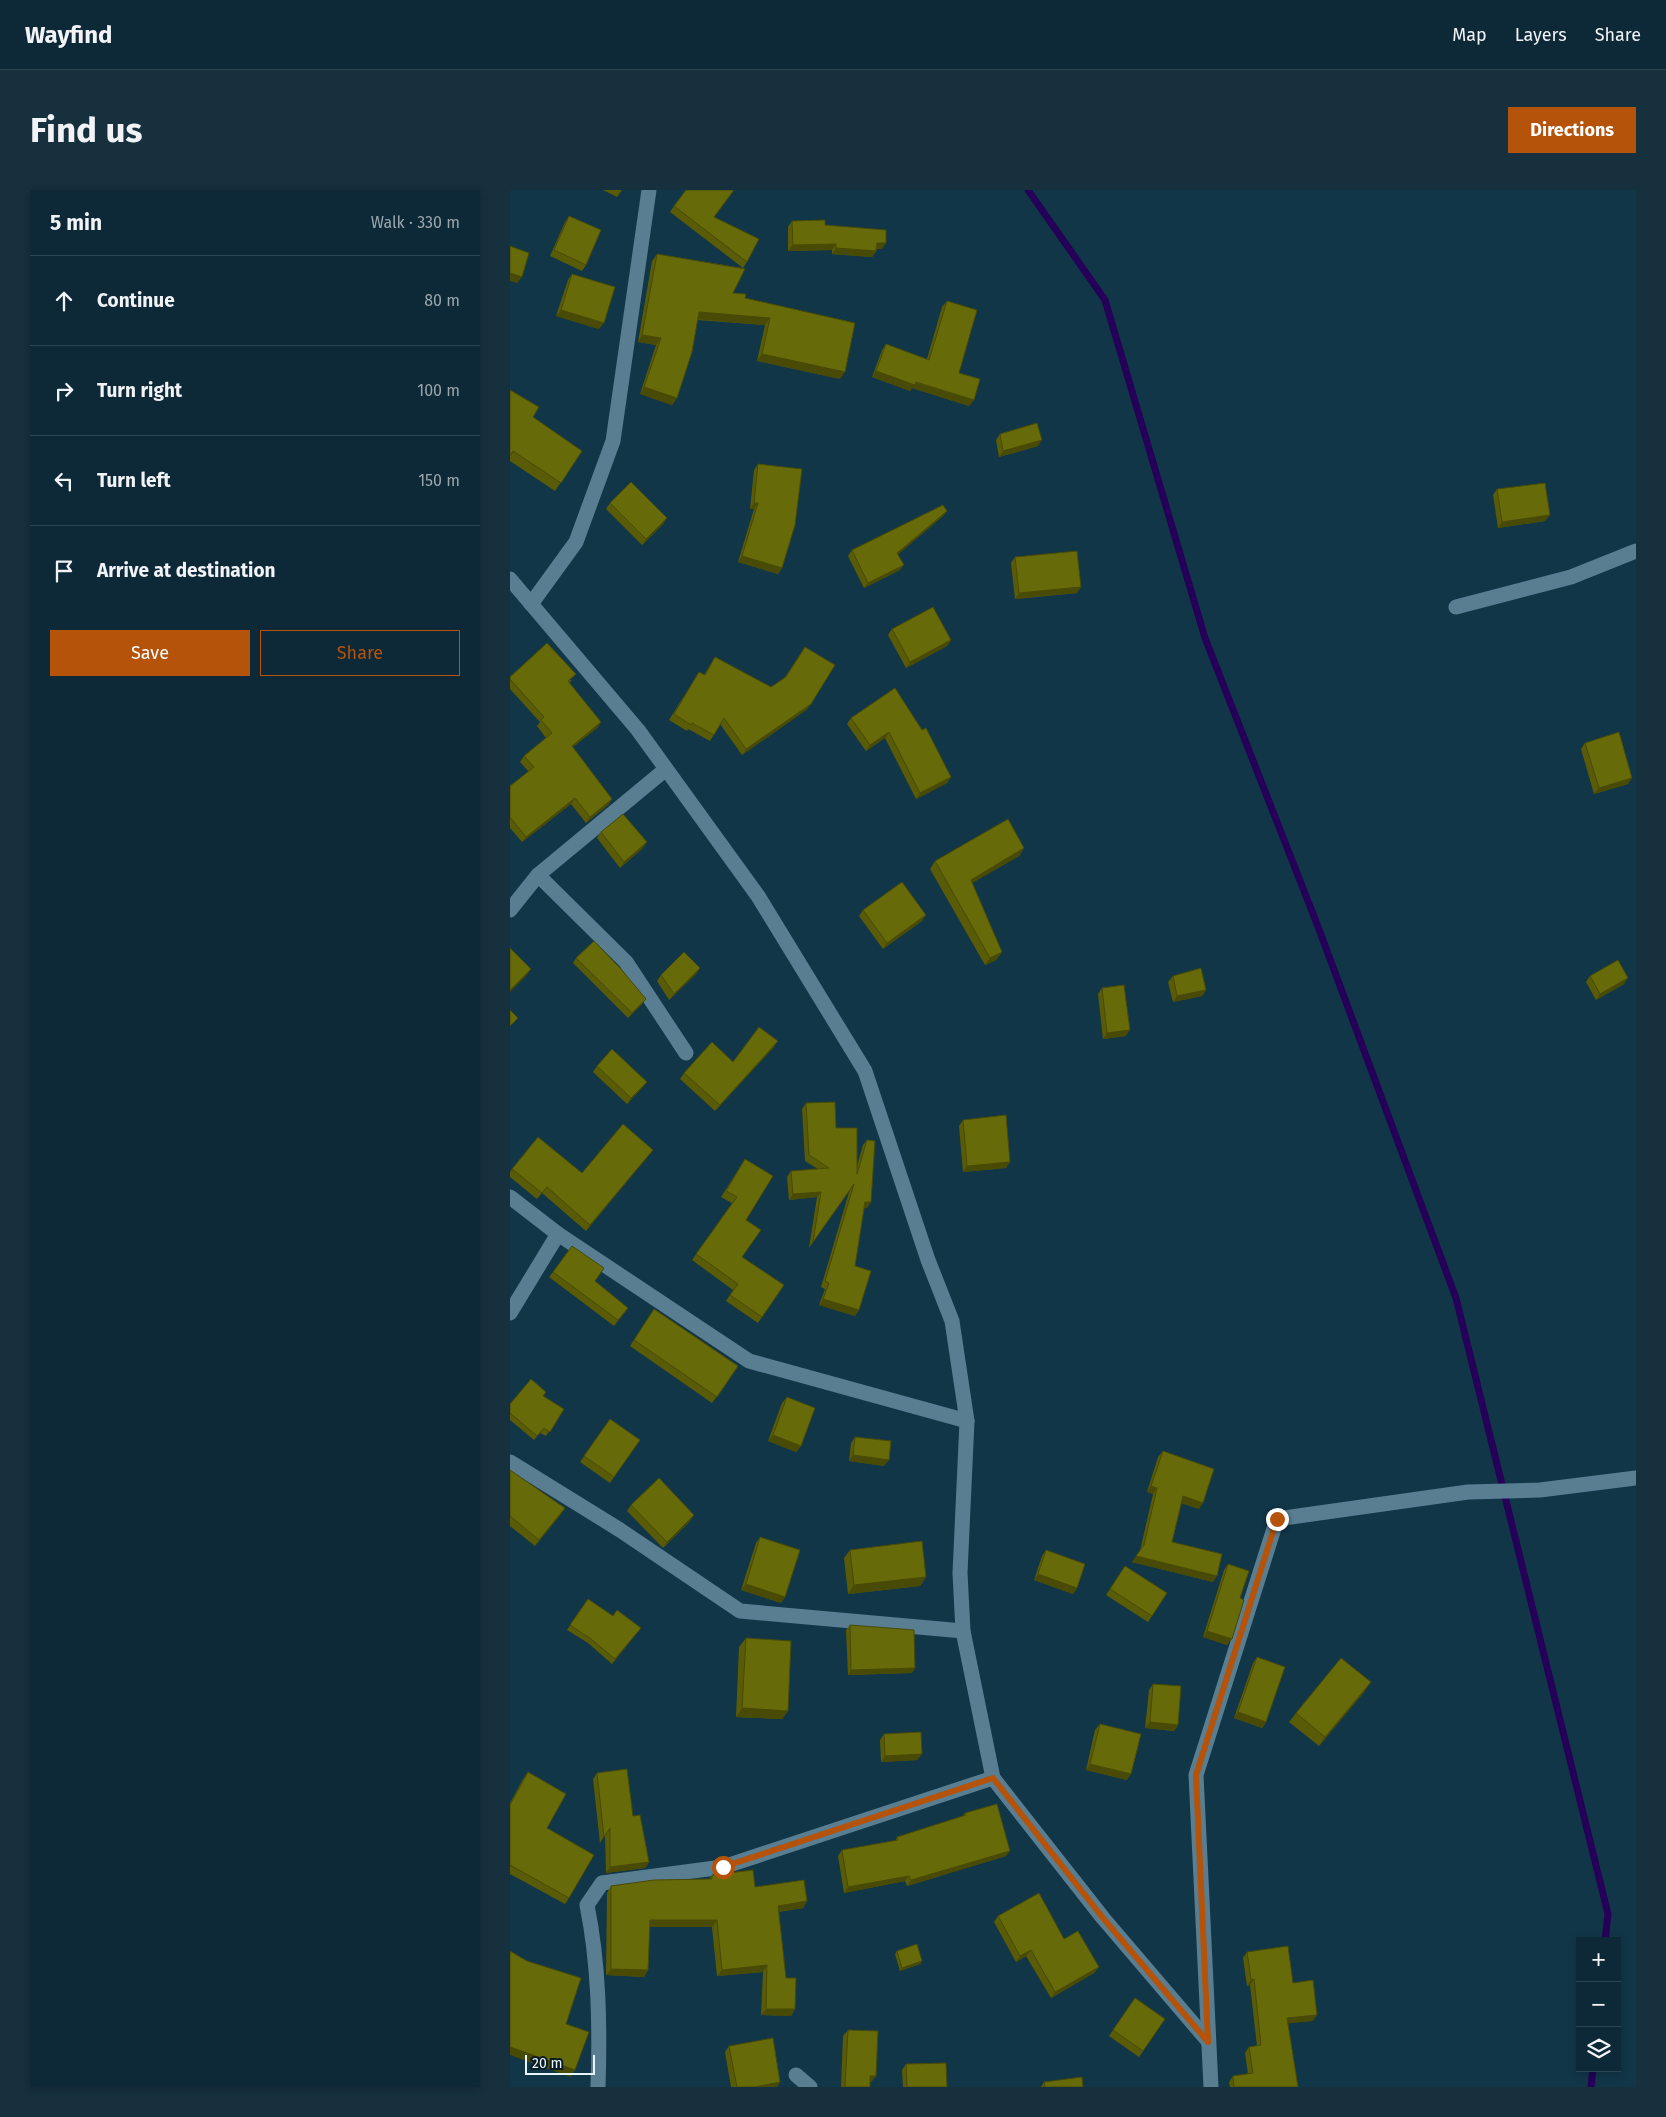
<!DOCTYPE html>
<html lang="en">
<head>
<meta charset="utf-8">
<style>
	:root { --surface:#0d2836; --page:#16303e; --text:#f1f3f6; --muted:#9aa6ad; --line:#2d4451; --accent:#b45309 }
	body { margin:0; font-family:"Fira Sans",sans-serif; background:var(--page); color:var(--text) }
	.controls { position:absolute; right:15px; bottom:15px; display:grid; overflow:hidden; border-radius:0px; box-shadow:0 2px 8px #0003 }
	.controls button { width:45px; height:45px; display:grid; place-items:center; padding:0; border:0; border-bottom:1px solid var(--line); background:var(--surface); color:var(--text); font:25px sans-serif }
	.scale { position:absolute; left:15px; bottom:12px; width:70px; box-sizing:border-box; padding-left:5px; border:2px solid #e6f6ff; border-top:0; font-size:14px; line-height:18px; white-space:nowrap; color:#e6f6ff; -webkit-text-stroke:4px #0d1c24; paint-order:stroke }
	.stop { position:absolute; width:15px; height:15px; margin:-11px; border:4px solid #b45309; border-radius:50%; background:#fff }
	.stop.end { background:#b45309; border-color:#fff; box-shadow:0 1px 5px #0008 }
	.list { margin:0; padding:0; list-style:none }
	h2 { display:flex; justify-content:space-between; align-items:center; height:65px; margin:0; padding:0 20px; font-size:21px }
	h2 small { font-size:16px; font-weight:400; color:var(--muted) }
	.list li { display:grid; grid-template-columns:32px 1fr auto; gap:15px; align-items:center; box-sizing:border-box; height:90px; padding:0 20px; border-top:1px solid var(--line) }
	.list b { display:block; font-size:19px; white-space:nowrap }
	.list em { font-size:16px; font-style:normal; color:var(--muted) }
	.actions { display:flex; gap:10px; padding:15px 20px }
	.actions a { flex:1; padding:11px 0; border:1px solid var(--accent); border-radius:0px; text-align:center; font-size:18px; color:var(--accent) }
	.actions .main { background:var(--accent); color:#fff }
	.icon { flex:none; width:28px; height:28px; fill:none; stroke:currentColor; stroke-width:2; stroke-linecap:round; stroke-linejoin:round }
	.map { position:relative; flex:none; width:1126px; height:1897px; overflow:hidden; border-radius:0px }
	header { display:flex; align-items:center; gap:30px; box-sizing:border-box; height:70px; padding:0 25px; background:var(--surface); border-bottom:1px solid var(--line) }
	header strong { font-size:24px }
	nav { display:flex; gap:28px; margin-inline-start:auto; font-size:18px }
	.intro { display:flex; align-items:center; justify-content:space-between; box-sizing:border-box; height:120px; padding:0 30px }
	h1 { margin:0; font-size:35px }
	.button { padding:12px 22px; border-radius:0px; background:var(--accent); color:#fff; font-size:18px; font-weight:700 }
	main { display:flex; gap:30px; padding:0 30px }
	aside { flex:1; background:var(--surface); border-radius:0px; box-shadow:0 2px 8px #0003 }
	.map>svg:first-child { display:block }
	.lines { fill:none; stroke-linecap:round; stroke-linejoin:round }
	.stream { stroke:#250058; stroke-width:7 }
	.minor { stroke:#597e92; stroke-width:15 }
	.wall { fill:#595b07 }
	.shaded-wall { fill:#484a06 }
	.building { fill:#676a08; stroke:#484a06 }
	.route { stroke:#b45309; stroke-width:6 }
</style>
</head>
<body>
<header>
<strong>Wayfind</strong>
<nav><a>Map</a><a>Layers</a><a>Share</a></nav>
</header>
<div class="intro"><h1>Find us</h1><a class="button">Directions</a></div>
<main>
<aside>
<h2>5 min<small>Walk · 330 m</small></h2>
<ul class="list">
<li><svg class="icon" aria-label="ahead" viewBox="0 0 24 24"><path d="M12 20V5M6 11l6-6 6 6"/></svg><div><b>Continue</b></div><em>80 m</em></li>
<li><svg class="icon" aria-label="right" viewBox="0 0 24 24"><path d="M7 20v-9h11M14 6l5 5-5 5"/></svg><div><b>Turn right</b></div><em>100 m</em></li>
<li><svg class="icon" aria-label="left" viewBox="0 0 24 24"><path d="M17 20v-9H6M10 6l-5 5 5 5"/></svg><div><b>Turn left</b></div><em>150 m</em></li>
<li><svg class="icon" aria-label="arrive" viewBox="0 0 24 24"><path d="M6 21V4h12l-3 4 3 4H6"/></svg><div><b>Arrive at destination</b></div></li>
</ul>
<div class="actions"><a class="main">Save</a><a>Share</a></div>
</aside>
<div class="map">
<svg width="1126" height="1897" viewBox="0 0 1126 1897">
	<rect width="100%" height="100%" fill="#113648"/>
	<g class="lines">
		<g class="stream">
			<polyline points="518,0 595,110 695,448 807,734 946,1108 1098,1724 1095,1751"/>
			<polyline points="1081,1897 1083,1878"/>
		</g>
		<g class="minor">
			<polyline points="0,389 128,540 248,706 355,881 418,1070 442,1131 457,1231 450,1383 453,1441 483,1588 593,1728 698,1851"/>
			<polyline points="21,414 66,352 103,251 139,0"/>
			<polyline points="946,417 1061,387 1126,361"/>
			<polyline points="28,685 116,772 176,863"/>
			<polyline points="0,720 28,685 156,579"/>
			<polyline points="0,1007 48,1044 239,1171 457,1231"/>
			<polyline points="0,1123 48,1044"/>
			<polyline points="0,1272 110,1340 230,1421 453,1441"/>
			<polyline points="286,1885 300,1897"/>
			<path d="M 88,1897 C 90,1836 89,1775 77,1715 L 92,1693 L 213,1677 L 483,1588"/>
			<polyline points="701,1897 686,1585 767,1329 958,1302 1030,1300 1126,1288"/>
		</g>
	</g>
	<g class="wall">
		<polygon points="93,0 112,0 107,7"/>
		<polygon points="164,16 204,27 237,72 233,78 223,103 235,108 330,189 247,171 255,135 187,130 167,208 162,215 130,204 146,155 128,152 142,71 147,64 233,78 160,22"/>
		<polygon points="59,26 76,75 72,81 40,66 55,32"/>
		<polygon points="282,31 315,35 372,59 366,59 366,61 362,67 322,64 322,60 278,61 278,37"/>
		<polygon points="62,84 89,139 46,126 58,90"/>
		<polygon points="437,111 449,183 464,210 459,216 402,198 400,201 362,187 372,160 376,154 417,169 432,117"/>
		<polygon points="0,200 23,227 72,261 45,301 0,271"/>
		<polygon points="490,244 528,256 489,267 486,250"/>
		<polygon points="248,274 272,378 268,384 228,372 244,319 240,319 244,280"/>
		<polygon points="987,299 1035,331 988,338 983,305"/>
		<polygon points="100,313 157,328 153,334 132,355 96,319"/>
		<polygon points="437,321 433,326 388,364 390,380 354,398 338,366 342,360"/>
		<polygon points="505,367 567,403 505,409 501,373"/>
		<polygon points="382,439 441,450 437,456 396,478 378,445"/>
		<polygon points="295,457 301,514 296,520 232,565 210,534 200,551 178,539 177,541 159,530 189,482 194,485 205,467 261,497 275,487"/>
		<polygon points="0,487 62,490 59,493 91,532 87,538 63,557 102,609 98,615 76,633 61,614 12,652 0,638 0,596 19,582 10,572 14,566 36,548 27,536 30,532 0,499"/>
		<polygon points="341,528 412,540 441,587 437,593 406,609 375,548 356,561 337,534"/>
		<polygon points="1075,553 1118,594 1084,604 1071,559"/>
		<polygon points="91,642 133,658 110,678 87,648"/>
		<polygon points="514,658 509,666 462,693 492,762 486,770 475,775 420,679 425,671"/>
		<polygon points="353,720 412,731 373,759 349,726"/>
		<polygon points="66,768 132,814 118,828 63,773"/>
		<polygon points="190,778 186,784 159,810 147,791 151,785"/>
		<polygon points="663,786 696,800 692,806 663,812 658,792"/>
		<polygon points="1080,786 1114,794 1086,810 1076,792"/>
		<polygon points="592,798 616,846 593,849 588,804"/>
		<polygon points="264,857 205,921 170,889 174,883 223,872"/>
		<polygon points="87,876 137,892 132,898 117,914 83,882"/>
		<polygon points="296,913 326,938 347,976 353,955 357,950 361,1012 357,1018 354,1017 345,1076 349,1120 345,1126 309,1115 315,1099 311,1097 340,999 299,1058 307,1007 279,1010 277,987 281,981 308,979 295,971 292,919"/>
		<polygon points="453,930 496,978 453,982 449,936"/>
		<polygon points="138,966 76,1041 32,1003 27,1009 0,987 0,982 2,979 72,983"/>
		<polygon points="235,969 236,1030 232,1067 274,1095 248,1133 216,1111 223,1100 182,1070 222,1013 211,1007"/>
		<polygon points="43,1082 118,1118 104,1136 39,1087"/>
		<polygon points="140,1125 228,1176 202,1213 120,1156"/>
		<polygon points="33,1206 54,1219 36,1246 30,1243 24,1250 0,1230 0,1214"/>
		<polygon points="277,1207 291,1256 286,1262 258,1251 272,1213"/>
		<polygon points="100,1229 130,1250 100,1293 70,1272"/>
		<polygon points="345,1247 374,1276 339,1271 341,1253"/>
		<polygon points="653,1261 689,1319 671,1313 662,1352 703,1392 622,1372 630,1361 643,1304 637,1302 648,1267"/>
		<polygon points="0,1280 51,1324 25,1356 0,1336"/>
		<polygon points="121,1315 180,1331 153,1358 117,1321"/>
		<polygon points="250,1347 275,1407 271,1413 231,1400 246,1353"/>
		<polygon points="340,1360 416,1387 410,1396 338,1404 334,1368"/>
		<polygon points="536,1360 567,1398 563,1404 524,1390 532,1366"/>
		<polygon points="718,1374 730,1408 717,1455 693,1447 714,1380"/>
		<polygon points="615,1376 657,1403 638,1432 596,1405"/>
		<polygon points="78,1409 103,1426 131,1438 102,1474 78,1453 57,1440"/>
		<polygon points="340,1435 402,1483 338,1485 336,1440"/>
		<polygon points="236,1448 278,1521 272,1529 226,1527 229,1457"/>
		<polygon points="747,1467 756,1532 752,1538 724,1528 743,1473"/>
		<polygon points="643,1494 668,1535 664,1541 635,1538 639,1500"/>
		<polygon points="855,1501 809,1556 779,1532 786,1523"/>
		<polygon points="590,1534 617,1590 576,1580 585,1540"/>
		<polygon points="374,1544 407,1570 371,1572 370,1550"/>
		<polygon points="18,1582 37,1638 59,1708 55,1714 0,1684 0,1613 13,1589"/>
		<polygon points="87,1583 123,1626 139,1672 135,1678 96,1683 95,1645 90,1653 83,1589"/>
		<polygon points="455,1623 496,1666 397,1696 395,1691 334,1703 328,1666 332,1660 385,1651 387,1647 452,1627"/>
		<polygon points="202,1685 297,1711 293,1718 269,1722 276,1788 285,1819 281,1826 251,1825 253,1782 207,1786 202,1737 139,1737 138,1780 134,1787 96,1785 97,1703 101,1696 199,1689"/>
		<polygon points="488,1726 589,1777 584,1783 541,1808 516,1766 506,1772 484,1732"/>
		<polygon points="387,1761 412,1771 410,1774 390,1781 385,1764"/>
		<polygon points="737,1762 783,1793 803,1831 778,1833 788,1897 720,1897 719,1892 723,1886 738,1884 735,1863 739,1857 747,1856 740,1795 737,1796 733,1768"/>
		<polygon points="625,1808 655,1829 629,1867 599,1846"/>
		<polygon points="338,1840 366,1886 361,1892 360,1892 360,1897 331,1897 333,1846"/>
		<polygon points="219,1856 270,1892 267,1897 221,1897 215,1862"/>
		<polygon points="396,1874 437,1897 393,1897 392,1880"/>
		<polygon points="534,1892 573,1897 531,1897"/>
	</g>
	<g class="shaded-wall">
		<polygon points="367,53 376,53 372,59 363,59"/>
		<polygon points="326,54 322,60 278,61 283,55"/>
		<polygon points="326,58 366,61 362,67 322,64"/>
		<polygon points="0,83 12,87 7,93 0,91"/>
		<polygon points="51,120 94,133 89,139 46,126"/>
		<polygon points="189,122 260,128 255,135 184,129"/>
		<polygon points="132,145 151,148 146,155 128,152"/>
		<polygon points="252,164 335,182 330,189 247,171"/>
		<polygon points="366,181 464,210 459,216 402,198 400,201 362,187"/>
		<polygon points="134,197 167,208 162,215 130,204"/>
		<polygon points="532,250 528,256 489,267 493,261"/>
		<polygon points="244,313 248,313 244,319 240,319"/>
		<polygon points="437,321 433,326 384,368 387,363"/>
		<polygon points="1040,325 1035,331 988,338 992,332"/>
		<polygon points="157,328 153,334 132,355 136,349"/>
		<polygon points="232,366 272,378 268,384 228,372"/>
		<polygon points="394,375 390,380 354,398 358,393"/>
		<polygon points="571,397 567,403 505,409 509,403"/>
		<polygon points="441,450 437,456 396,478 400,472"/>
		<polygon points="301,514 296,520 232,565 236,559"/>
		<polygon points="91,532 87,538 58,561 62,556"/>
		<polygon points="379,542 375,548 356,561 360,555"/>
		<polygon points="441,587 437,593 406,609 410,603"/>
		<polygon points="1122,588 1118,594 1084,604 1089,598"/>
		<polygon points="65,608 61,614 12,652 16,647"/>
		<polygon points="102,609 98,615 76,633 80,627"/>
		<polygon points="137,652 133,658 110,678 114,672"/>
		<polygon points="514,658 509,666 455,697 461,690"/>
		<polygon points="416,725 412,731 373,759 377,753"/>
		<polygon points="492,762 486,770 475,775 480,768"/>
		<polygon points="190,778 186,784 159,810 164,804"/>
		<polygon points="21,779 17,785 0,802 0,800"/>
		<polygon points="1118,788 1114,794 1086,810 1090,804"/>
		<polygon points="696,800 692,806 663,812 667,806"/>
		<polygon points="136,809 132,814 118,828 122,823"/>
		<polygon points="620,840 616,846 593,849 597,843"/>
		<polygon points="268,851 264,857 205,921 210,915"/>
		<polygon points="137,892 132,898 117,914 121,908"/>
		<polygon points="143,960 138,966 76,1041 80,1035"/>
		<polygon points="500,972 496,978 453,982 457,976"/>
		<polygon points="311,1002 307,1007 279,1010 283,1004"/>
		<polygon points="355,1012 361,1012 357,1018 351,1017"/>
		<polygon points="313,1109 349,1120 345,1126 309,1115"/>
		<polygon points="263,1245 291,1256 286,1262 258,1251"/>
		<polygon points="343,1265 379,1270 374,1276 339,1271"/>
		<polygon points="641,1296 647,1298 643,1304 637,1302"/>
		<polygon points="673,1306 693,1313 689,1319 669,1312"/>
		<polygon points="55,1318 51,1324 25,1356 29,1350"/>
		<polygon points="184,1325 180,1331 153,1358 157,1352"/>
		<polygon points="626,1366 707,1386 703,1392 622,1372"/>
		<polygon points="528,1384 567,1398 563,1404 524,1390"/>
		<polygon points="416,1387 410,1396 338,1404 344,1395"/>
		<polygon points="236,1394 275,1407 271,1413 231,1400"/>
		<polygon points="697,1441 722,1449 717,1455 693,1447"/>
		<polygon points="405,1478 402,1483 338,1485 341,1480"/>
		<polygon points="861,1492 855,1501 809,1556 815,1547"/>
		<polygon points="232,1518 278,1521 272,1529 226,1527"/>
		<polygon points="728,1522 756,1532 752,1538 724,1528"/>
		<polygon points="640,1532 668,1535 664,1541 635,1538"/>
		<polygon points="412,1564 407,1570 371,1572 375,1566"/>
		<polygon points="580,1574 621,1584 617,1590 576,1580"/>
		<polygon points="500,1661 496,1666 397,1696 401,1690"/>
		<polygon points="139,1672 135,1678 96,1683 100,1677"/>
		<polygon points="399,1686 395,1691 334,1703 338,1697"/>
		<polygon points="297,1711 293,1718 263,1722 268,1716"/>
		<polygon points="140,1730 207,1730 202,1737 135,1737"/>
		<polygon points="521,1760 516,1766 506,1772 510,1766"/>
		<polygon points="412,1771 410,1774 390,1781 392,1778"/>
		<polygon points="257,1775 253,1782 207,1786 212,1780"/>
		<polygon points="589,1777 584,1783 541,1808 545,1802"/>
		<polygon points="101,1779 138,1780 134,1787 96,1785"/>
		<polygon points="744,1789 740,1795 737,1796 741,1790"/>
		<polygon points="256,1819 285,1819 281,1826 251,1825"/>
		<polygon points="807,1825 803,1831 773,1834 777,1828"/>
		<polygon points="0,1857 65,1880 61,1887 0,1865"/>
		<polygon points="360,1886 366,1886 361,1892 356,1892"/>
		<polygon points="270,1892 267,1897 245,1897"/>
	</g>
	<g class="building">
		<polygon points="176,0 224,0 204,27 249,49 237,72 164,16"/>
		<polygon points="59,26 91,40 76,75 44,60"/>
		<polygon points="315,30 315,35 376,40 376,53 367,53 366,61 326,58 326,54 283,55 282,31"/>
		<polygon points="0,56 19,63 12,87 0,83"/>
		<polygon points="147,64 235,79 223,103 236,104 235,108 345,133 335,182 252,164 260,128 189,122 182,162 167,208 134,197 151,148 132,145"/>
		<polygon points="62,84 105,97 94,133 51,120"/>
		<polygon points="437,111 467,120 449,183 470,189 464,210 406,192 405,195 366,181 376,154 419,170"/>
		<polygon points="0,200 29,217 23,227 72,261 51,293 3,261 0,266"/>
		<polygon points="527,233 532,250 493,261 490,244"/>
		<polygon points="248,274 292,279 285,335 272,378 232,366 248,313 244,313"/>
		<polygon points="121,292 157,328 136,349 100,313"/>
		<polygon points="1035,293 1040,325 992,332 987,299"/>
		<polygon points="433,315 437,321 387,363 394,375 358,393 342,360"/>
		<polygon points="567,361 571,397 509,403 505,367"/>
		<polygon points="423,417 441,450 400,472 382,439"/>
		<polygon points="37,453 66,484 58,491 91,532 62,556 102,609 80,627 65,608 16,647 0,627 0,596 24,577 14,566 42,543 31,530 34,527 0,489 0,487"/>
		<polygon points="295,457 325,475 301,514 236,559 214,528 204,545 182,533 181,535 164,524 189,482 195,485 205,467 261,497 276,487"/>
		<polygon points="385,498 412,540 416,538 441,587 410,603 379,542 360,555 341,528"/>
		<polygon points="1109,542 1122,588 1089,598 1075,553"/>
		<polygon points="113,624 137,652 114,672 91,642"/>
		<polygon points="498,629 514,658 461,690 492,762 480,768 425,671"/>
		<polygon points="392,692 416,725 377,753 353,720"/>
		<polygon points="84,751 111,779 136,809 122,823 66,768"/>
		<polygon points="0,758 21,779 0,800"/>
		<polygon points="174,762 190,778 164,804 151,785"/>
		<polygon points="1108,770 1118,788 1090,804 1080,786"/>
		<polygon points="691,778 696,800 667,806 663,786"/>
		<polygon points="614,795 620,840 597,843 592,798"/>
		<polygon points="0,820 8,828 0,836"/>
		<polygon points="249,837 268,851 210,915 174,883 202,852 223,872"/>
		<polygon points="102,859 137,892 121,908 87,876"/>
		<polygon points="325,912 326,938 347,938 347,984 357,950 365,951 361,1012 355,1012 345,1076 361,1081 349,1120 313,1109 319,1093 315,1091 344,994 303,1052 311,1002 283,1004 281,981 319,978 299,965 296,913"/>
		<polygon points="496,925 500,972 457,976 453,930"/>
		<polygon points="113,934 143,960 80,1035 37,997 32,1003 2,979 28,947 72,983"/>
		<polygon points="235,969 263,986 236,1030 251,1040 232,1067 274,1095 252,1127 220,1105 228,1094 186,1064 227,1007 216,1001"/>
		<polygon points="62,1056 94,1078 85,1091 118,1118 108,1130 43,1082"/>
		<polygon points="144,1119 228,1176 207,1207 124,1150"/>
		<polygon points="21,1189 36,1202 33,1206 54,1219 40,1242 34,1238 27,1246 0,1223 0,1214"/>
		<polygon points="277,1207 305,1218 291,1256 263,1245"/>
		<polygon points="100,1229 130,1250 104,1287 74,1266"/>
		<polygon points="345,1247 381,1251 379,1270 343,1265"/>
		<polygon points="653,1261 704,1279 693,1313 673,1306 662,1352 712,1364 707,1386 626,1366 634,1355 647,1298 641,1296"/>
		<polygon points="0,1280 55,1318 29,1350 0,1326"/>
		<polygon points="149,1288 184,1325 157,1352 121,1315"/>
		<polygon points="250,1347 290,1360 275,1407 236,1394"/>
		<polygon points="412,1351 416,1387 344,1395 340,1360"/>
		<polygon points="536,1360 575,1374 567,1398 528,1384"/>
		<polygon points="718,1374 739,1381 730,1408 734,1410 722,1449 697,1441"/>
		<polygon points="615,1376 657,1403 642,1426 600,1399"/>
		<polygon points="78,1409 103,1426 107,1420 131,1438 105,1469 81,1449 60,1435"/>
		<polygon points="340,1435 404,1440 405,1478 341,1480"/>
		<polygon points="236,1448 281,1451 278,1521 232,1518"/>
		<polygon points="747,1467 775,1477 756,1532 728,1522"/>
		<polygon points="831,1468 861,1492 815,1547 786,1523"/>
		<polygon points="643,1494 671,1496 668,1535 640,1532"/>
		<polygon points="590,1534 631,1544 621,1584 580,1574"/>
		<polygon points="411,1542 412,1564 375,1566 374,1544"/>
		<polygon points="117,1579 123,1626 130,1625 139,1672 100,1677 100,1638 94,1647 87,1583"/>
		<polygon points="18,1582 56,1604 37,1638 84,1665 59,1708 0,1675 0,1615"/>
		<polygon points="487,1614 500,1661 401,1690 399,1686 338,1697 332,1660 388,1650 387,1647 456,1625 455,1623"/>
		<polygon points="243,1680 245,1697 294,1690 297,1711 268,1716 276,1788 286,1788 285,1819 256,1819 257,1775 212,1780 207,1730 140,1730 138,1780 101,1779 101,1696 144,1690 202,1689 202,1685"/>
		<polygon points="529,1703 554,1749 568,1741 589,1777 545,1802 521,1760 510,1766 488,1726"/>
		<polygon points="407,1754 412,1771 392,1778 387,1761"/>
		<polygon points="778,1756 783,1793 803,1790 807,1825 777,1828 788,1897 724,1897 723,1886 743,1883 739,1857 751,1855 744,1789 741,1790 737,1762"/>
		<polygon points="0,1761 17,1771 71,1788 56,1834 79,1842 65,1880 0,1857"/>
		<polygon points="625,1808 655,1829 633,1861 603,1840"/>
		<polygon points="338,1840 368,1841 366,1886 360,1886 360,1897 335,1897"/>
		<polygon points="263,1848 270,1892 245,1897 227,1897 219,1856"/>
		<polygon points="436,1873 437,1897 397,1897 396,1874"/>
		<polygon points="572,1887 573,1897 535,1897 534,1892"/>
	</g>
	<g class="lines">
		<polyline class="route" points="213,1677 483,1588 593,1728 698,1852 686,1585 767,1329"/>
	</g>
</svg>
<div class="controls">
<button>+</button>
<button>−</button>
<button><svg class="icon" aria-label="layers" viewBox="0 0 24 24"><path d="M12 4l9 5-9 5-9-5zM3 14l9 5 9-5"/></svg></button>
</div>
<div class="scale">20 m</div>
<div class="stop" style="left:213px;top:1677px"></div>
<div class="stop end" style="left:767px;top:1329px"></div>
</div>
</main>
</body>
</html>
